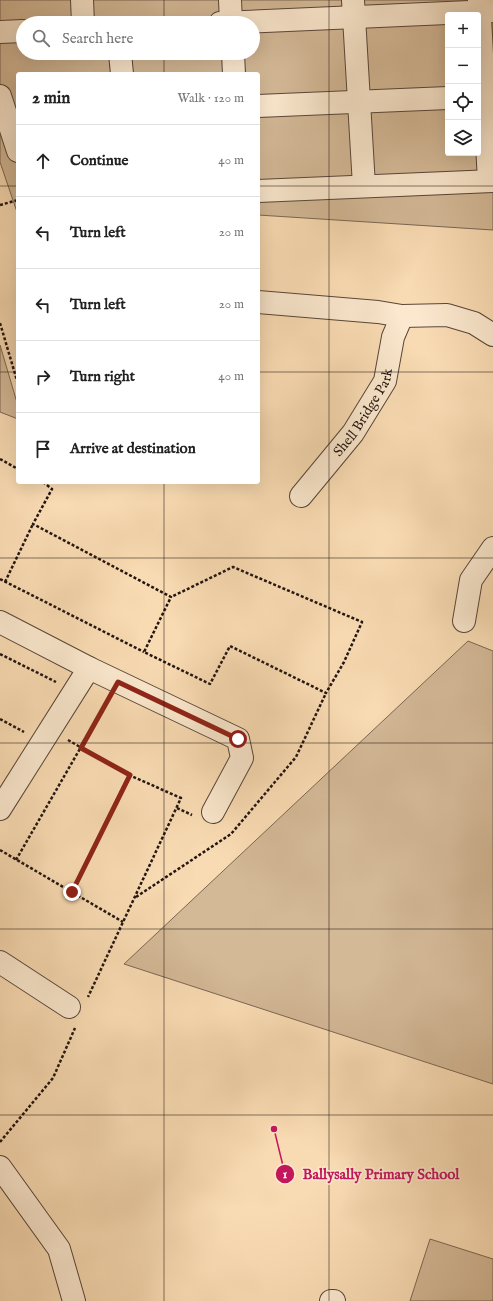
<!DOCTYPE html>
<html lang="en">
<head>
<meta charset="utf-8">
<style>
	:root { --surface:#fff; --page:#f6f6f6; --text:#222; --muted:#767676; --line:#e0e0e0 }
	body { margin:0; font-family:"IM FELL English",serif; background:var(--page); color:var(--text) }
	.controls { position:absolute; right:12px; top:12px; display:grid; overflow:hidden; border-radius:4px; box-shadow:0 4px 16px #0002 }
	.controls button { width:36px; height:36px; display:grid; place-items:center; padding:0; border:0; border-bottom:1px solid var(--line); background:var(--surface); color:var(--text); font:20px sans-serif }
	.stop { position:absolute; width:12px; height:12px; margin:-9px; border:3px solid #8f2418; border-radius:50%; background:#fff }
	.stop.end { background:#8f2418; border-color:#fff; box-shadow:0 1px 4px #0008 }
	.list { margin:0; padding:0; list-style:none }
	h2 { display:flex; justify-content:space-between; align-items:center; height:52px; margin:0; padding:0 16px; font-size:17px }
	h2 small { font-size:13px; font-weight:400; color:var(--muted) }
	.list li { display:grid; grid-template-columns:26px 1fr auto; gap:12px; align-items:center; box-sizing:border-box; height:72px; padding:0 16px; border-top:1px solid var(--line) }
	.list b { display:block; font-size:15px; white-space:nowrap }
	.list em { font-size:13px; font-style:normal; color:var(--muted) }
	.icon { flex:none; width:22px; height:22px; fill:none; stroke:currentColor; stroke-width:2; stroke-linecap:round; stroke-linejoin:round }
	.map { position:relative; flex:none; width:493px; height:1301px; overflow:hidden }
	.search { position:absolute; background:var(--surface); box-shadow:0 4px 16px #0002; left:16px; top:16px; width:244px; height:44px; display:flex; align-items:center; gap:10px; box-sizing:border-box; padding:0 14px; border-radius:22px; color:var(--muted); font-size:15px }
	.panel { position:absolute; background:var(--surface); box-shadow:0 4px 16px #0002; left:16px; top:72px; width:244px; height:412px; border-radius:4px }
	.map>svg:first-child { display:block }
	.green { fill:#d4b997; stroke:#7b6754; fill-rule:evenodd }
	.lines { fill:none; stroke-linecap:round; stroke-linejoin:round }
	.minor-casing { stroke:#584639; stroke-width:24 }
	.path { stroke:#221510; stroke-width:2.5; stroke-dasharray:3 2; stroke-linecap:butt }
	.minor { stroke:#fbe8ce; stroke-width:22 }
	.route { stroke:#8f2418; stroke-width:5 }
	.grid { fill:none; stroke:#221510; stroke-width:1; stroke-opacity:0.55 }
	.labels { text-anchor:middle; stroke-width:3; stroke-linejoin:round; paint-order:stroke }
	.street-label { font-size:14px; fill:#221510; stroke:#fbe8ce }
	.leader { fill:none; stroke:#c2185b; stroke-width:1.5 }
	.callout-dot { fill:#c2185b; stroke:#fbe8ce; stroke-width:1.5 }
	.mark-label { font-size:12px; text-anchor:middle; font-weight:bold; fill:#fff }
	.callout-label { font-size:15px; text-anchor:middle; font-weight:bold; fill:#c2185b; stroke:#fbe8ce; stroke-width:3; stroke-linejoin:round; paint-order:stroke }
</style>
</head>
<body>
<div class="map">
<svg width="493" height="1301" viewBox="0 0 493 1301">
	<rect width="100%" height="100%" fill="#f9dbb3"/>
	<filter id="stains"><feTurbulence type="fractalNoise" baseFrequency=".005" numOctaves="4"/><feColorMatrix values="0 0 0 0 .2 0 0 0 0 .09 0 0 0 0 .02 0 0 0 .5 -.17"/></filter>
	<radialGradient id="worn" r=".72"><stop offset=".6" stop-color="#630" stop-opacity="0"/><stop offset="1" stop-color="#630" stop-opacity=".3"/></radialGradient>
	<g class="green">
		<path d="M 0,0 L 493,0 L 493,230 L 258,215 L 258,74 L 18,74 L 18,215 L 0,162 ZM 448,15 L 478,15 L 478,153 L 448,153 ZM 23,23 L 253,23 L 253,53 L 23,53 Z"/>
		<polygon points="0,345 18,406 18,419 0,412"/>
		<polygon points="468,641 493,651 493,1084 124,964"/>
		<polygon points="430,1239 493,1259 493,1301 410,1301"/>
	</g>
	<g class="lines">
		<defs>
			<g id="minor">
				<polyline points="82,0 83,23"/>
				<polyline points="230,0 231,23"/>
				<polyline points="353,0 364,186"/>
				<polyline points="479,0 489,181"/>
				<polyline points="220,23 493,11"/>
				<polyline points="0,32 23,31"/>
				<polyline points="120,53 122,74"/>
				<polyline points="233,53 234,74"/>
				<polyline points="0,96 18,151"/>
				<polyline points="258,106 448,98"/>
				<polyline points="258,191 493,181"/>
				<polyline points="258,302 378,312 402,316 447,315 474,323 493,335"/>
				<path id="s1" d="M 301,496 L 353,433 L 385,381 L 393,337 L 402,316"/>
				<polyline points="464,621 471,580 493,548"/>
				<polyline points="0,622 89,668 238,739 242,758 213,812"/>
				<polyline points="0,809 89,668"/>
				<polyline points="0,962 69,1007"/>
				<polyline points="0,1167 59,1249 74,1301"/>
				<polyline points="331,1301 334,1301"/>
			</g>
		</defs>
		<use href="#minor" class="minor-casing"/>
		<g class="path">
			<polyline points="0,205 18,200"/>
			<polyline points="0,323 18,384"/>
			<polyline points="0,459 18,469"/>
			<polyline points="43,482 52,489 33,524 171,597 144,652 210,684 230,646 326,693 344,662 362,622 233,567 171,597"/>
			<polyline points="0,579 144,652"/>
			<polyline points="5,582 33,524"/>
			<polyline points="0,654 56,682"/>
			<polyline points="0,719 24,732"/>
			<polyline points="68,740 129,775 181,798 88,997"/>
			<polyline points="177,808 192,815"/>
			<polyline points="0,850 123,922"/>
			<polyline points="16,860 108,700"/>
			<polyline points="72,892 129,775"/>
			<polyline points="136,897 231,834 296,757 326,693"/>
			<polyline points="0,1142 53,1078 75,1028"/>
		</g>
		<use href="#minor" class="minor"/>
	</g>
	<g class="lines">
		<polyline class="route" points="72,892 130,775 81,748 118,682 238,739"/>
	</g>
	<path class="grid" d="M 164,0 L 164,23M 329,0 L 329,1301M 164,53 L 164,74M 0,186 L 18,186M 258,186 L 493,186M 0,372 L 18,372M 258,372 L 493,372M 164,482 L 164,1301M 0,558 L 493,558M 0,743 L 493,743M 0,929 L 493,929M 0,1115 L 493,1115"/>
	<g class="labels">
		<g class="street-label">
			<text dy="5" stroke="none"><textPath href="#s1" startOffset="105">Shell Bridge Park</textPath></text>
		</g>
	</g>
	<path class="leader" d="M274 1129L285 1174"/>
	<g class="callout-dot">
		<circle cx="274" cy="1129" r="4"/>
		<circle cx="285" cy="1174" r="10"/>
	</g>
	<g class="mark-label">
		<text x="285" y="1178">1</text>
	</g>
	<g class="callout-label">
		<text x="381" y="1179">Ballysally Primary School</text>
	</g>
	<rect width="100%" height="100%" filter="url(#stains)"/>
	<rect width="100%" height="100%" fill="url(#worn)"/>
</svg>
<div class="controls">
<button>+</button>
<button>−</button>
<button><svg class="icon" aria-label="locate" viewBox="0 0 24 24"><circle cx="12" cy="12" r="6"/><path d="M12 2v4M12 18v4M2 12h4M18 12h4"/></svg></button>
<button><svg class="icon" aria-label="layers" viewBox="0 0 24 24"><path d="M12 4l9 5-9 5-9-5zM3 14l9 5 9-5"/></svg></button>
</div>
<div class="stop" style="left:238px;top:739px"></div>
<div class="stop end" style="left:72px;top:892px"></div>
<div class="search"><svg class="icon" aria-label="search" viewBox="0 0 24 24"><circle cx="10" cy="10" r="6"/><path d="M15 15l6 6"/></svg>Search here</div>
<section class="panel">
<h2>2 min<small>Walk · 120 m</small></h2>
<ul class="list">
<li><svg class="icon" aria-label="ahead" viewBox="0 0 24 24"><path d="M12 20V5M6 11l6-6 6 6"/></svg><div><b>Continue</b></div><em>40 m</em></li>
<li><svg class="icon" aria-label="left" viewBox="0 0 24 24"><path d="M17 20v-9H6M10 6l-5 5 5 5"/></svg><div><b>Turn left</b></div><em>20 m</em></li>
<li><svg class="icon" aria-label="left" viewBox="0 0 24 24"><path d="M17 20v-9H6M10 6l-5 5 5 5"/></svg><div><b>Turn left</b></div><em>20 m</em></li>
<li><svg class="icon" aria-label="right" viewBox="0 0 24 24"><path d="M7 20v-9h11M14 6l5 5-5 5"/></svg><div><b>Turn right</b></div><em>40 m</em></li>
<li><svg class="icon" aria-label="arrive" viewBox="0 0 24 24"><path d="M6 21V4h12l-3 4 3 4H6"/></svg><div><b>Arrive at destination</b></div></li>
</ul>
</section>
</div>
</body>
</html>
